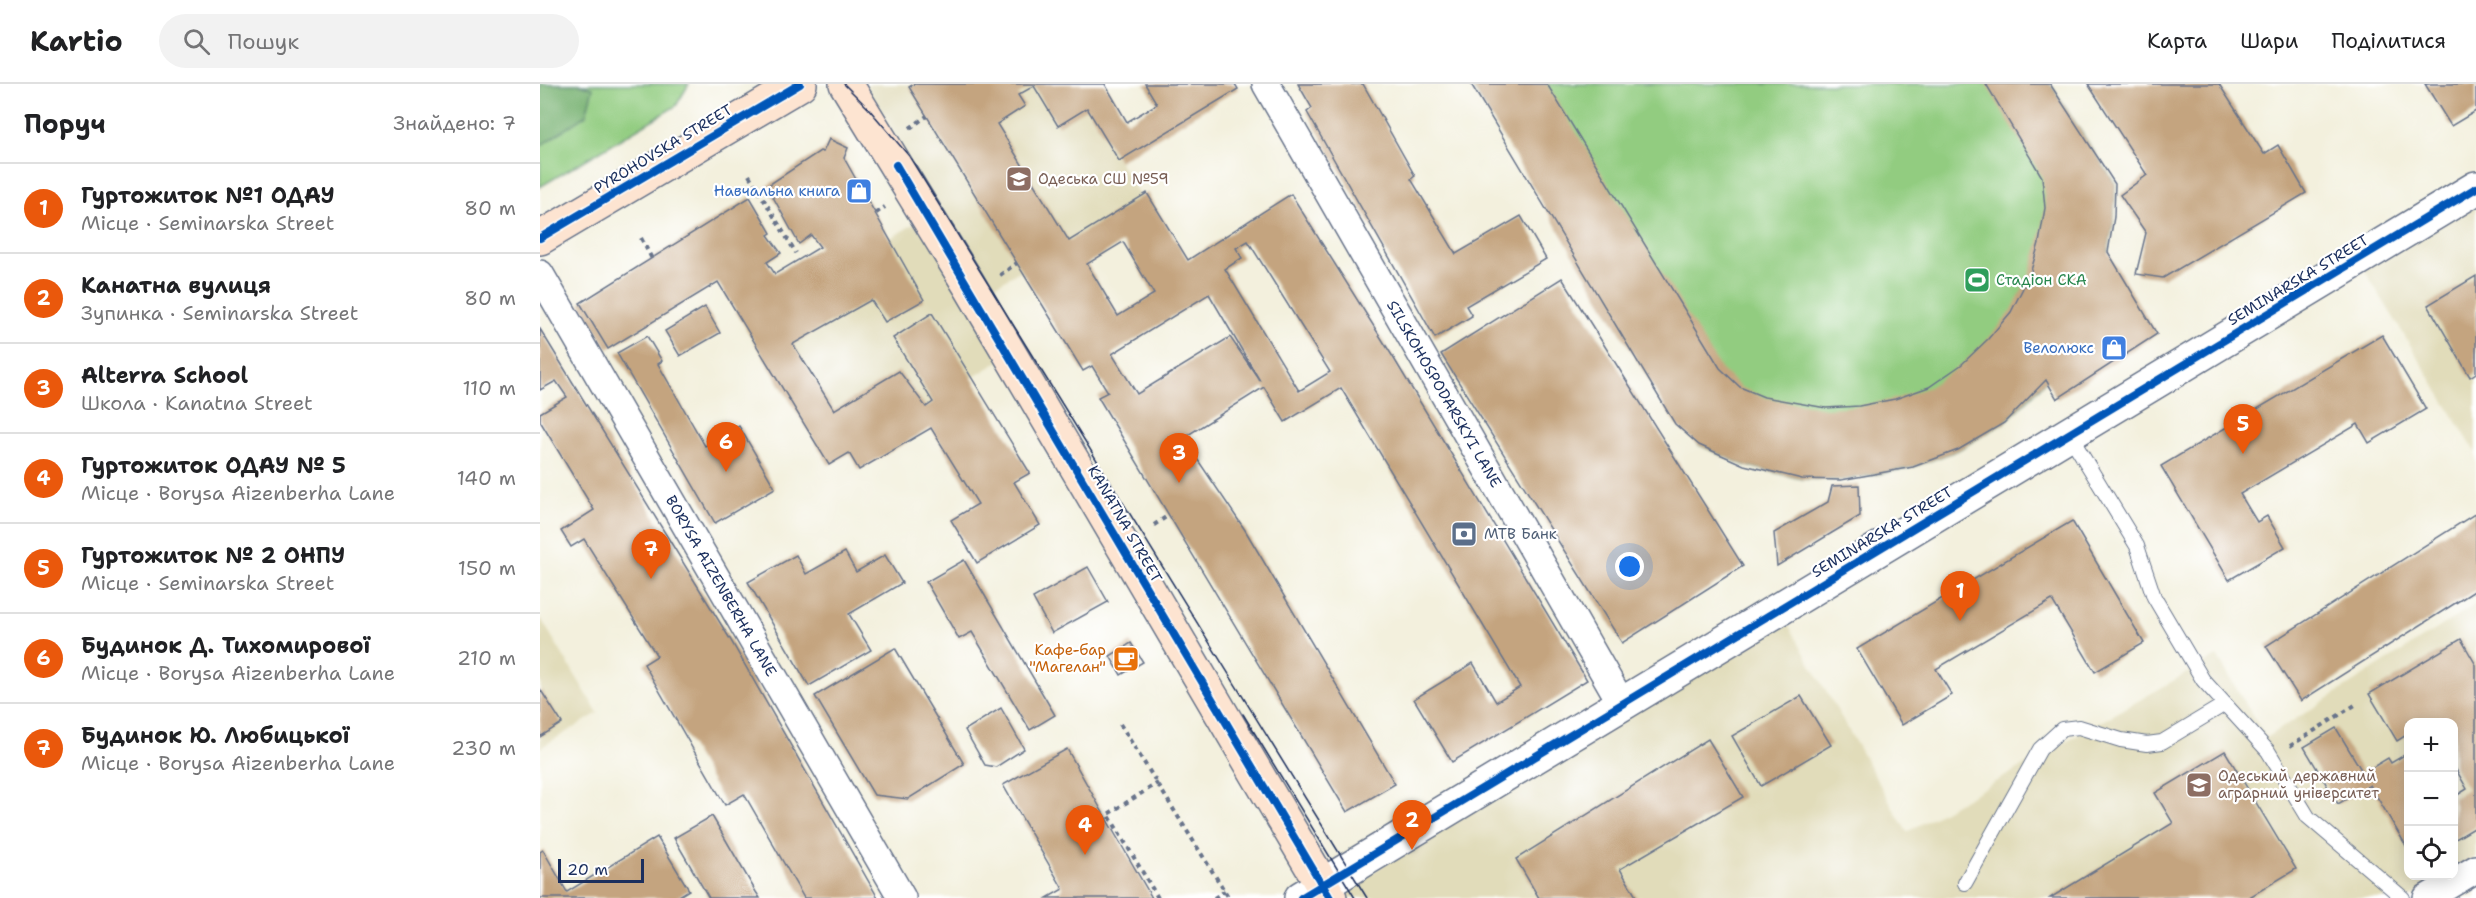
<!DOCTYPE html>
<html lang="uk">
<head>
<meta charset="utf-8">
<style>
	:root { --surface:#fff; --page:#f2f2f2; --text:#202124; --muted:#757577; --line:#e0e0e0; --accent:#ea580c }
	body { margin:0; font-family:"Shantell Sans",sans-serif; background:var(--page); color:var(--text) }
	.controls { position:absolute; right:18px; bottom:18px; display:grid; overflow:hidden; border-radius:12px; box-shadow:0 3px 15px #0003 }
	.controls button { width:54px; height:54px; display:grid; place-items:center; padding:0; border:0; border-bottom:2px solid var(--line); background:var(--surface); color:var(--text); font:30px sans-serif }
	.scale { position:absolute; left:18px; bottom:15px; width:86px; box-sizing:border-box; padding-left:6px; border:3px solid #1b2f5e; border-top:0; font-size:16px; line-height:21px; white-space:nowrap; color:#1b2f5e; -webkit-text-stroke:4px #fff; paint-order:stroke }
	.you { position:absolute; left:1090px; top:483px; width:21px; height:21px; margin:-15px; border:4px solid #fff; border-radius:50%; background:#1a73e8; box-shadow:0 0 0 9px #1a73e833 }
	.badge { display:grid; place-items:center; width:39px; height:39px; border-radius:50%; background:var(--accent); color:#fff; font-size:20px; font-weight:700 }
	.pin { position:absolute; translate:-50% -50px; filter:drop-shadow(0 2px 3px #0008) }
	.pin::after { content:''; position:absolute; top:32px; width:21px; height:18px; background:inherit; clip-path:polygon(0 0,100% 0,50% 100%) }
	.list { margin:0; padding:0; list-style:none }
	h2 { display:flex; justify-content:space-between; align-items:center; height:78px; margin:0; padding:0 24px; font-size:26px }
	h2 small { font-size:20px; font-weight:400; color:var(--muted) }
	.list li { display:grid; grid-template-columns:39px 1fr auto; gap:18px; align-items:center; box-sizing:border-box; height:90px; padding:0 24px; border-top:2px solid var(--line) }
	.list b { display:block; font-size:22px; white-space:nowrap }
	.list p { margin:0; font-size:20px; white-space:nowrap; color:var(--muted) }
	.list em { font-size:20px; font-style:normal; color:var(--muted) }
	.icon { flex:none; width:33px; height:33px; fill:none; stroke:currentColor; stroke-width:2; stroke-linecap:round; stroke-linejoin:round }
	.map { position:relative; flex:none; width:1936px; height:814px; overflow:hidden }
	header { display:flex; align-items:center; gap:36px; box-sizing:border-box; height:84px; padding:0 30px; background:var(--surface); border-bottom:2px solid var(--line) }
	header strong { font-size:28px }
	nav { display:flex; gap:33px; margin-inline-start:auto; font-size:21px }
	.search { width:420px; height:54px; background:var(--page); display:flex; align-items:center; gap:15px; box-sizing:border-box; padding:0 21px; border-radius:33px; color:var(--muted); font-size:22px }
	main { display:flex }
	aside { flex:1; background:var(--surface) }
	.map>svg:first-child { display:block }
	.built { fill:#e1dcba }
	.green { fill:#92cc80; stroke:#567e6f; stroke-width:1.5 }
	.forest { fill:#75b06e; stroke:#487066; stroke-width:1.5 }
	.building { fill:#c4a47f; fill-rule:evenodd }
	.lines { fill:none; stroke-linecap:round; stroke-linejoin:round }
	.service-casing { stroke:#67738a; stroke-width:16 }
	.minor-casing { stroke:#67738a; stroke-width:30 }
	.tertiary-casing { stroke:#67738a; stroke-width:36 }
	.secondary-casing { stroke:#67738a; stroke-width:36 }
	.path { stroke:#67738a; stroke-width:4; stroke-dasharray:4.5 4.5; stroke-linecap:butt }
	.service { stroke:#fff; stroke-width:14 }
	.minor { stroke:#fff; stroke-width:27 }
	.tertiary { stroke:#fff; stroke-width:33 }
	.secondary { stroke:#fde4d1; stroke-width:33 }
	.tram { stroke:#1b2f5e; stroke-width:1.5 }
	.cycleway-casing { stroke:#fff; stroke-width:11 }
	.cycleway { stroke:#0057b8; stroke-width:8 }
	.labels { text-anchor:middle; stroke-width:4.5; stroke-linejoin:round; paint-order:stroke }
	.street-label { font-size:15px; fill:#1b2f5e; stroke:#fff }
	.education-label { font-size:15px; fill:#785e54; stroke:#fff; text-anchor:start }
	.shop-label { font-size:15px; fill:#366cbe; stroke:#fff; text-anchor:end }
	.leisure-label { font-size:15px; fill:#27864d; stroke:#fff; text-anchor:start }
	.service-label { font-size:15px; fill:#4e5e75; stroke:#fff; text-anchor:start }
	.food-label { font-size:15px; fill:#c56008; stroke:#fff; text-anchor:end }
</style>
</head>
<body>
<header>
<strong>Kartio</strong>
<div class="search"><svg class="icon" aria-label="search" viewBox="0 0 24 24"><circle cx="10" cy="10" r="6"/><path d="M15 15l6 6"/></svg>Пошук</div>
<nav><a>Карта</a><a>Шари</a><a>Поділитися</a></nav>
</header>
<main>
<aside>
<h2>Поруч<small>Знайдено: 7</small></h2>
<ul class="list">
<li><span class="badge">1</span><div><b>Гуртожиток №1 ОДАУ</b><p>Місце · Seminarska Street</p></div><em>80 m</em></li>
<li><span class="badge">2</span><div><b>Канатна вулиця</b><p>Зупинка · Seminarska Street</p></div><em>80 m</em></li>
<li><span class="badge">3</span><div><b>Alterra School</b><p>Школа · Kanatna Street</p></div><em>110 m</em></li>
<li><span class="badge">4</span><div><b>Гуртожиток ОДАУ № 5</b><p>Місце · Borysa Aizenberha Lane</p></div><em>140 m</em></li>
<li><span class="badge">5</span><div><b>Гуртожиток № 2 ОНПУ</b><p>Місце · Seminarska Street</p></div><em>150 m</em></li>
<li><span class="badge">6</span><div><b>Будинок Д. Тихомирової</b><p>Місце · Borysa Aizenberha Lane</p></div><em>210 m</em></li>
<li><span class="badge">7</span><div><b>Будинок Ю. Любицької</b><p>Місце · Borysa Aizenberha Lane</p></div><em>230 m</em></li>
</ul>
</aside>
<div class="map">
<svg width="1936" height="814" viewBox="0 0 1936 814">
	<rect width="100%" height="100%" fill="#fff"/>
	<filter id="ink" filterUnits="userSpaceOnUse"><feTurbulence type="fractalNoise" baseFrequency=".0167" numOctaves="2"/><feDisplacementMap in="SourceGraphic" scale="12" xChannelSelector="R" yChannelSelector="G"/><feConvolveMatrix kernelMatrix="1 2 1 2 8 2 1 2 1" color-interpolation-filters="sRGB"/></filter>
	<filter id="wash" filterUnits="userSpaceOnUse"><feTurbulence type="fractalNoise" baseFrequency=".008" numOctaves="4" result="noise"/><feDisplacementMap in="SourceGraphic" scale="24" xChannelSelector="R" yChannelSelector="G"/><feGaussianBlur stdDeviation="1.35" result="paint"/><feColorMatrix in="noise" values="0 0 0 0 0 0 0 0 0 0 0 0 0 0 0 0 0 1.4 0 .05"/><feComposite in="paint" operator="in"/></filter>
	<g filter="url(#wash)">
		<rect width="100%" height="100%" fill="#f3f0dd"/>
		<g class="built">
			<polygon points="311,0 532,0 601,114 438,212"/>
			<polygon points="1936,112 1936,369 1822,182"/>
			<polygon points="385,133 468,272 289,381 205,244"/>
			<polygon points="1936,520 1936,773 1914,787 1914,638 1868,638 1868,792 1907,792 1870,814 792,814 1242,530 1367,748 1677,572 1726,654"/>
			<polygon points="0,533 58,629 0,664"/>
		</g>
		<g class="green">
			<polygon points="0,0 149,0 136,22 0,103"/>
			<polygon points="931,0 1510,0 1575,100 1574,133 1568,168 1515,285 1493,311 1464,339 1418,366 1373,383 1333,391 1301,396 1262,395 1204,381 1159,361"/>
		</g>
		<polygon class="forest" points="0,0 40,0 53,4 46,31 0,62"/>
		<g id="blocks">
			<g class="building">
				<path d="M 374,0 L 565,0 L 587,38 L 617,20 L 605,0 L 695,0 L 698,5 L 579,77 L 547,24 L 518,42 L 494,2 L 478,11 L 485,22 L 457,40 L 529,157 L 607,109 L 648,176 L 751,110 L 853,273 L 1047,596 L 912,678 L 874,615 L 933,579 L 956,618 L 980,603 L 801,304 L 745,338 L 724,303 L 643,354 L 705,446 L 855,700 L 807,728 L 558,313 L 568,308 L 552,282 L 543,287 L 369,3 ZM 708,157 L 790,288 L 759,307 L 685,185 L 702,174 L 696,164 ZM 583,158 L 614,210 L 578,232 L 547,180 ZM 669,210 L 720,297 L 690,253 L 597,310 L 572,270 Z"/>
				<polygon points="758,0 823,0 875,92 871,95 916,170 981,132 1006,175 926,222 932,232 895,254 767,28 772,24"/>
				<polygon points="931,0 1007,0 1180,284 1200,303 1224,313 1286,324 1319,322 1355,315 1389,303 1421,281 1448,255 1471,228 1490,190 1499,159 1505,124 1502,93 1446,0 1510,0 1575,100 1574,133 1568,168 1617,250 1517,315 1506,296 1464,339 1418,366 1373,383 1301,396 1262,395 1204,381 1159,361 1135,340"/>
				<polygon points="1548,0 1679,0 1724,70 1738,61 1766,109 1623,194 1596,190 1606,149 1580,111 1607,91"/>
				<polygon points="1885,0 1936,0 1936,27 1911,42"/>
				<polygon points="289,55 308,64 304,74 384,216 345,238 331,216 253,260 294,326 359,287 386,323 393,318 353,254 392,229 490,389 474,398 500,441 437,479 411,436 438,420 391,344 319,386 309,369 289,381 178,198 68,265 40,219 210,113 231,149 228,151 241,169 227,178 235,190 280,163 271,151 259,160 227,102 280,67 283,68"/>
				<polygon points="1936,192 1936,289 1930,293 1888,221"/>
				<polygon points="1022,194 1203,482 1082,559 901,270"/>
				<polygon points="165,223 180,249 140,272 125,247"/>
				<polygon points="0,245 190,555 338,814 264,814 204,710 185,721 104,580 117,572 44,455 31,463 21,447 54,426 0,337 0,329 27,313 16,297 0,306"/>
				<polygon points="1842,251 1886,325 1829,359 1818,340 1700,410 1717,438 1727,432 1745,463 1689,496 1621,382"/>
				<polygon points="107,252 122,277 118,280 165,362 199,342 235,404 175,439 77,269"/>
				<polygon points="1319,401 1320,432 1237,482 1234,449 1288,418 1292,402"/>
				<polygon points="1936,429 1936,506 1761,617 1726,562"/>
				<polygon points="1532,437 1604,559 1555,588 1512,516 1396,585 1412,611 1362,641 1317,565"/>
				<polygon points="305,468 316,488 345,471 362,499 309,530 331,566 269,602 208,498 256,471 266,490"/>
				<polygon points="424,476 515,631 490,646 432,548 419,555 386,498"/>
				<polygon points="548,483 568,518 512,549 493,514"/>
				<polygon points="1921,555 1936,581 1936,743 1914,756 1914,713 1927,705 1914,682 1914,639 1868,638 1868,650 1857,657 1829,610"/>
				<polygon points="591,559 603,578 581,591 570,572"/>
				<polygon points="355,564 424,680 368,715 334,711 275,612"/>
				<polygon points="0,605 22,639 0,653"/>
				<polygon points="1261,612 1291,661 1221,702 1192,652"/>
				<polygon points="461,624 484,665 456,683 445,681 425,646"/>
				<polygon points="1796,644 1823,689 1848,674 1851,679 1866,670 1868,674 1868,765 1830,701 1798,720 1764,663"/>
				<polygon points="1168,655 1203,713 1080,785 1097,814 999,814 976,775"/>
				<polygon points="527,665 567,736 612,814 507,814 523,805 463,701"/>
				<polygon points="1685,667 1756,785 1708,814 1510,814 1633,739 1615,709"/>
				<polygon points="172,732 216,808 220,814 169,814 134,754"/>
				<polygon points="117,753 149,806 136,814 0,814 0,768 3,766 27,808"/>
			</g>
		</g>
	</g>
	<g filter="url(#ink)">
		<use href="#blocks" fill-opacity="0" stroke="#67738a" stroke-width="1.5"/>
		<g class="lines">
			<defs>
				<g id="service">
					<polyline points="1529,350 1597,462 1614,513 1663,596 1728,667 1768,733 1863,814"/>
					<polyline points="1425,799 1500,665 1522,645 1539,643 1581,656 1607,660 1622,658 1685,620"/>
				</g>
				<g id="minor">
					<polyline points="726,0 1082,620"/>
					<polyline points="0,190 362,814"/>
					<polyline points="1887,814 1936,785"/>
				</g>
				<polyline id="tertiary" points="761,814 1936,104"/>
				<g id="secondary">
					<polyline points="306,0 428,199 790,814"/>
					<polyline points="0,154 260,0"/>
				</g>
			</defs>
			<use href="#service" class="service-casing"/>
			<use href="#minor" class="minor-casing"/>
			<use href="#tertiary" class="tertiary-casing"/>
			<use href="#secondary" class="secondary-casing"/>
			<g class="path">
				<polyline points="370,44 387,32"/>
				<polyline points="209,91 256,169"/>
				<polyline points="336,129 345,123"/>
				<polyline points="101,154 112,175"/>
				<polyline points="460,191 477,179"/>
				<polyline points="614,441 629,431"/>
				<polyline points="580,640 689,814"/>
				<polyline points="1750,662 1815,621"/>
				<polyline points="618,814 568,730 618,699"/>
				<polyline points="674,814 685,807"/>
			</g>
			<use href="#service" class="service"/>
			<use href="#minor" class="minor"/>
			<use href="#tertiary" class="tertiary"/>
			<use href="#secondary" class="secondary"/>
			<g class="tram">
				<polyline points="304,0 328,24 369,72 827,814"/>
				<polyline points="703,630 815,814"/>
			</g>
			<defs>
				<g id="cycleway">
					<polyline points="356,81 790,814"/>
					<polyline points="0,154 260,0"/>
					<polyline points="761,814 1936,104"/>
				</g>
			</defs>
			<use href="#cycleway" class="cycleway-casing"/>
			<use href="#cycleway" class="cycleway"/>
		</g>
	</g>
	<defs>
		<symbol id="school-square" viewBox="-11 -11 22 22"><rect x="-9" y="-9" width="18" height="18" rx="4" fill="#8d6e63" stroke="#fff"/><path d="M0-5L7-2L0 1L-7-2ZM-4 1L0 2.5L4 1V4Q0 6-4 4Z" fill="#fff"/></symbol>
		<symbol id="shop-square" viewBox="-11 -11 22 22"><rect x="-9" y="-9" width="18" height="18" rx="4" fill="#3f7fe0" stroke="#fff"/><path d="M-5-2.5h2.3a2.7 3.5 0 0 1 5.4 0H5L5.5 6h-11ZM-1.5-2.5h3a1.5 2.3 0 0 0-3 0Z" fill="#fff"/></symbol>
		<symbol id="stadium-square" viewBox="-11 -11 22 22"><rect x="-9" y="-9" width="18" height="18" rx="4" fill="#2e9e5b" stroke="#fff"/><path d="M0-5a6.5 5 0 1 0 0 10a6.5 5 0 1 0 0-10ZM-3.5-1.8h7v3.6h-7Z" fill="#fff"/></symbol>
		<symbol id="bank-square" viewBox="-11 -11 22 22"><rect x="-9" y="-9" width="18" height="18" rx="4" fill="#5c6f8a" stroke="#fff"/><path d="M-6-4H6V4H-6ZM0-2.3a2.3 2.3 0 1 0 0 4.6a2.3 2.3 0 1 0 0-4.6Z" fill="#fff"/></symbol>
		<symbol id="cafe-square" viewBox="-11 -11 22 22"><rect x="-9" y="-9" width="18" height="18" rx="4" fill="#e8710a" stroke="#fff"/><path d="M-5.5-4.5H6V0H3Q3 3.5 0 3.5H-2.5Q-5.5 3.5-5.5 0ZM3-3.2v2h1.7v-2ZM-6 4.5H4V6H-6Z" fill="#fff"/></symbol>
		<symbol id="university-square" viewBox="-11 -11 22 22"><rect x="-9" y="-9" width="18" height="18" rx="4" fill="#8d6e63" stroke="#fff"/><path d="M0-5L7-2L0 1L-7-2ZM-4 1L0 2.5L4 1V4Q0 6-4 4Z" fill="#fff"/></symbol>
	</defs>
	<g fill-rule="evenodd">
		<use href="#school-square" x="464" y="80" width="30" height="30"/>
		<use href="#shop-square" x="304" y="92" width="30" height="30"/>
		<use href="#stadium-square" x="1422" y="181" width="30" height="30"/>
		<use href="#shop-square" x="1559" y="249" width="30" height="30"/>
		<use href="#bank-square" x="909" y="435" width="30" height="30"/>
		<use href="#cafe-square" x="571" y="560" width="30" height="30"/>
		<use href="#university-square" x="1644" y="686" width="30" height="30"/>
	</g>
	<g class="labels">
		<g class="street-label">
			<text transform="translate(123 65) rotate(-31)" y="5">PYROHOVSKA STREET</text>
			<text transform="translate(1758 196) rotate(-31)" y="5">SEMINARSKA STREET</text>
			<text transform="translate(904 310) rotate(60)" y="5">SILSKOHOSPODARSKYI LANE</text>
			<text transform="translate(585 440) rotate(60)" y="5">KANATNA STREET</text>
			<text transform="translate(1342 448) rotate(-31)" y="5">SEMINARSKA STREET</text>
			<text transform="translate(181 502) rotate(60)" y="5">BORYSA AIZENBERHA LANE</text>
		</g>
		<g class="education-label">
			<text x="498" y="100">Одеська CШ №59</text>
			<text x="1678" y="697">Одеський державний<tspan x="1678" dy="17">аграрний університет</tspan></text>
		</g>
		<g class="shop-label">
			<text x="300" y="112">Навчальна книга</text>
			<text x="1554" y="269">Велолюкс</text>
		</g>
		<g class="leisure-label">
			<text x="1456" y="201">Стадіон СКА</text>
		</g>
		<g class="service-label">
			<text x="944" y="455">МТВ Банк</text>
		</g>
		<g class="food-label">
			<text x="566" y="571">Кафе-бар<tspan x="566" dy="17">"Магелан"</tspan></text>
		</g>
	</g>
</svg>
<div class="controls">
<button>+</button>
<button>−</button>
<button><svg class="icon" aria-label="locate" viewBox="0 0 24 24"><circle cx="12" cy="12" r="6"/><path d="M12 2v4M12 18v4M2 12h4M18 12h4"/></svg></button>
</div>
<div class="scale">20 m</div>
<div class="you"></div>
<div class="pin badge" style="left:1420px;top:537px">1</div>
<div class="pin badge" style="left:872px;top:766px">2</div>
<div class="pin badge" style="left:639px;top:399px">3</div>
<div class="pin badge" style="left:545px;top:771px">4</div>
<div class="pin badge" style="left:1703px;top:370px">5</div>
<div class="pin badge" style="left:186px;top:388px">6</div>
<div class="pin badge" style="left:111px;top:495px">7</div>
</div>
</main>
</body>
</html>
